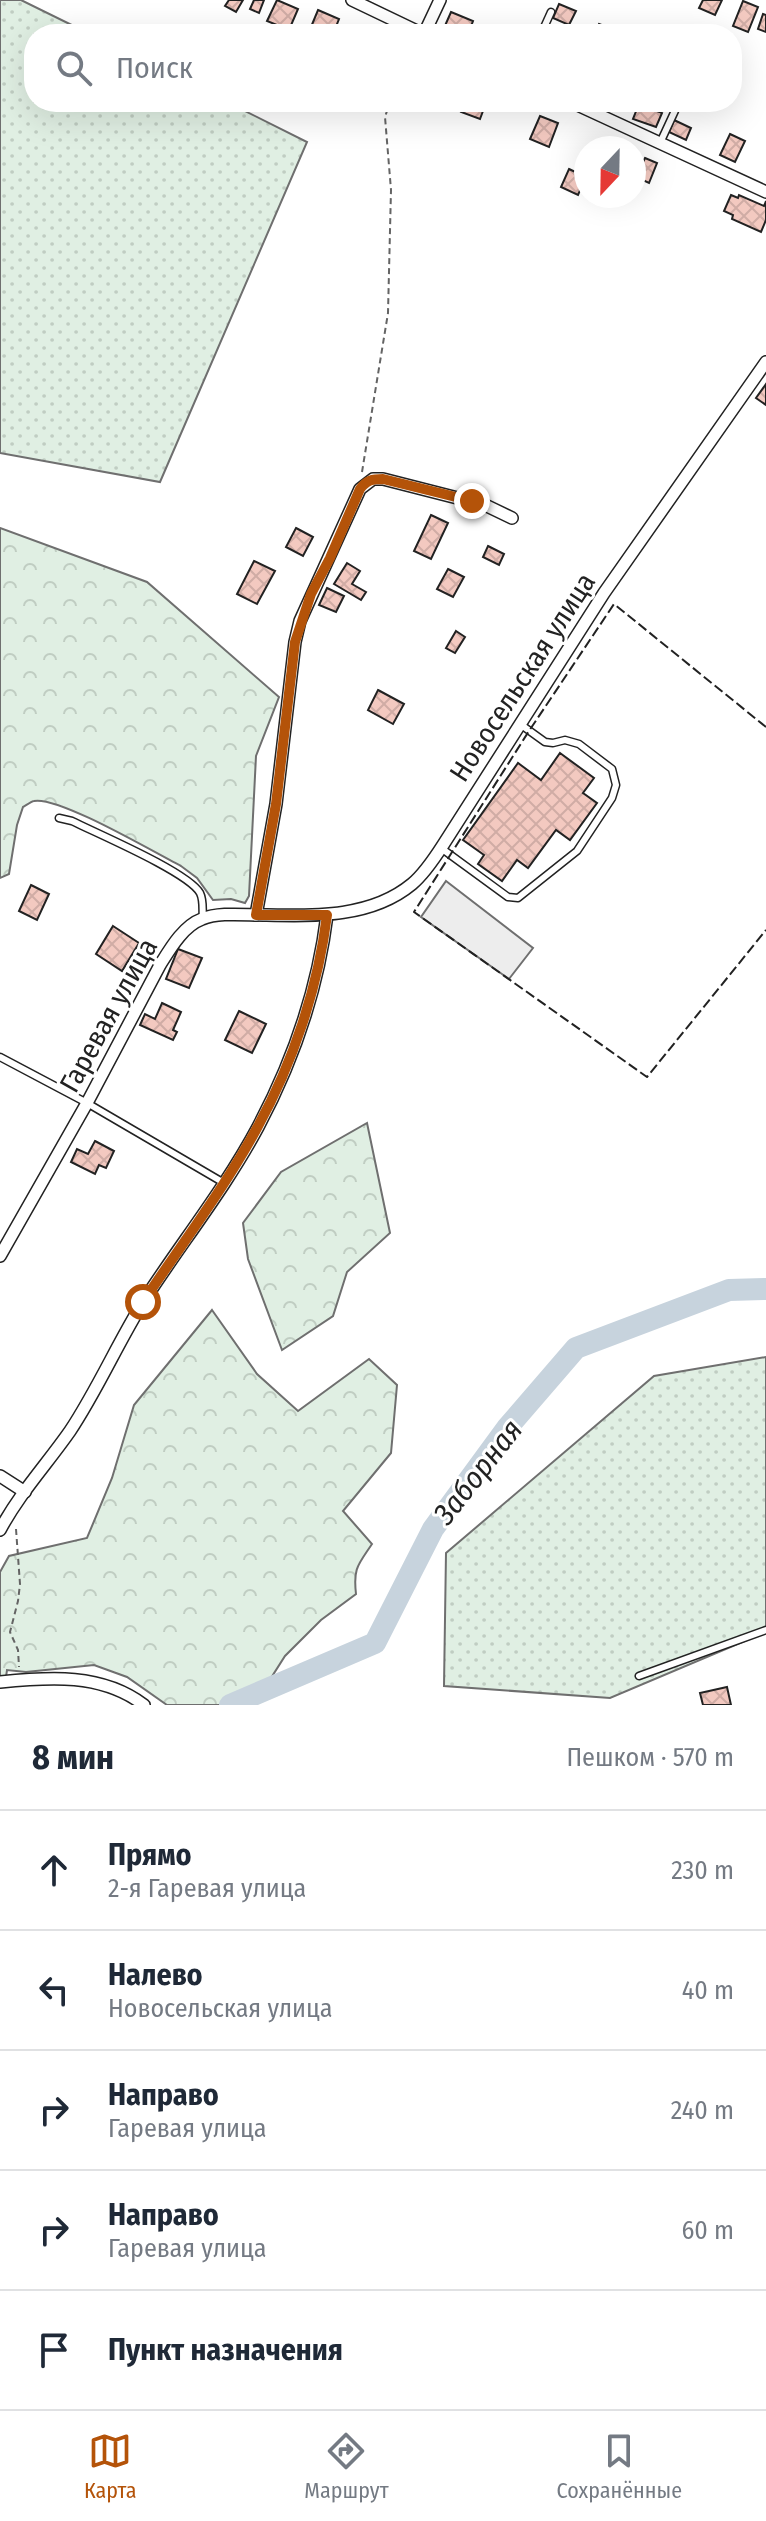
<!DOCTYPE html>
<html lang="ru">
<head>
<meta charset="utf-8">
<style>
	:root { --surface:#fff; --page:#f6f6f7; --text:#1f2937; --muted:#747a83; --line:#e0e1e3; --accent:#b45309 }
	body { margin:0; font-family:"Fira Sans Condensed",sans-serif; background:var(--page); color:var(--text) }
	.compass { position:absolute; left:574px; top:136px; width:72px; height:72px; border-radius:50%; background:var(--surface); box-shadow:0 8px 32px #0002; rotate:202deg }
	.stop { position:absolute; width:24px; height:24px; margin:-18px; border:6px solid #b45309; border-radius:50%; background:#fff }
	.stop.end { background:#b45309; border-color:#fff; box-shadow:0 2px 8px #0008 }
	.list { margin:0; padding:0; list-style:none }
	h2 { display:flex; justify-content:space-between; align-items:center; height:104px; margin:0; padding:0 32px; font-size:34px }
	h2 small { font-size:26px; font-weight:400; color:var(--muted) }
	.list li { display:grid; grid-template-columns:52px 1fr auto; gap:24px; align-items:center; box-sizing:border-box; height:120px; padding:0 32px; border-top:2px solid var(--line) }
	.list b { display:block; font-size:30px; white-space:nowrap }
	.list p { margin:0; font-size:26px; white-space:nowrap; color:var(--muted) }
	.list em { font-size:26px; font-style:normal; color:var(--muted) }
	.icon { flex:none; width:44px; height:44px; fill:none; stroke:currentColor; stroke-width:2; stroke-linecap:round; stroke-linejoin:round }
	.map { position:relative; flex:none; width:766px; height:1705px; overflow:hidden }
	.search { position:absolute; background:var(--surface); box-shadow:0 8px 32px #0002; left:24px; right:24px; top:24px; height:88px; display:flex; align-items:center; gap:20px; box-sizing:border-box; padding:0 28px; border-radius:32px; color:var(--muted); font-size:30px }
	.sheet { height:704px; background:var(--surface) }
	nav { display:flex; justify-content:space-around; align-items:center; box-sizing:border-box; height:112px; border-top:2px solid var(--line); background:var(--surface); font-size:22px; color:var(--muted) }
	nav a { display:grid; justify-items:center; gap:4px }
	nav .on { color:var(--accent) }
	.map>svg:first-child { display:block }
	.grass { fill:url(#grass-dots); stroke:#6f6f6f; stroke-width:2 }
	.forest { fill:url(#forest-crowns); stroke:#6f6f6f; stroke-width:2 }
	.parking { fill:#ededed; stroke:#6f6f6f; stroke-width:2 }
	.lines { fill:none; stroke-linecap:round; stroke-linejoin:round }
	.river { stroke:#c7d3dd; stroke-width:22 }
	.building { fill:url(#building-cross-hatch); stroke:#222; stroke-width:2 }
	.lane-casing { stroke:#222; stroke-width:9 }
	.street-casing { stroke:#222; stroke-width:14 }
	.path { stroke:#646464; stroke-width:2; stroke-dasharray:6 4; stroke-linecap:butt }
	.lane { stroke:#fff; stroke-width:6 }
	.street { stroke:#fff; stroke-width:11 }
	.fence { stroke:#222; stroke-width:2; stroke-dasharray:10 4; stroke-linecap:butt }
	.route { stroke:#b45309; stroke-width:10 }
	.labels { text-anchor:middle; stroke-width:6; stroke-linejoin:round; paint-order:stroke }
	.street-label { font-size:28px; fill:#222; stroke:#fff }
	.water-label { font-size:30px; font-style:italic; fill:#222; stroke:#fff }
</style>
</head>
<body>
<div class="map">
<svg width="766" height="1705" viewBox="0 0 766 1705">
	<defs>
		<pattern id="grass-dots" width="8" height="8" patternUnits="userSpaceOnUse" patternTransform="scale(2)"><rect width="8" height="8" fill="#e0efe3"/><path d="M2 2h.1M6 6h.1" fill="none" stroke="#c0cdc2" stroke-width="1.8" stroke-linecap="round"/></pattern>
		<pattern id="forest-crowns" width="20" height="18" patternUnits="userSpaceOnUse" patternTransform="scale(2)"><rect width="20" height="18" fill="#e0efe3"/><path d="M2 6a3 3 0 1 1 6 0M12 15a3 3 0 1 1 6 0" fill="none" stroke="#c0cdc2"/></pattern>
		<pattern id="building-cross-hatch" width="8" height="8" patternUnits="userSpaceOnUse" patternTransform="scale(2)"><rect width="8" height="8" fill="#f3c9c0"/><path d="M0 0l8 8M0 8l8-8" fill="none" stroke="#d0aca5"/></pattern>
	</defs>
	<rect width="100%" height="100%" fill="#fff"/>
	<g class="grass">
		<polygon points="0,0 21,0 90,34 34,34 34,102 227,102 307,142 160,482 0,453"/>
		<polygon points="766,1357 766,1632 610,1698 444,1686 446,1553 654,1376"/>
	</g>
	<g class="forest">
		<path d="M 0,528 L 147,582 L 279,697 L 256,756 L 249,896 L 245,903 L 231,899 L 213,900 L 197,878 L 181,866 C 155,853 59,796 34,801 C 32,801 25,806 23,807 L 17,825 L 9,874 L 0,878 Z"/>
		<polygon points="367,1123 390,1233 347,1272 333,1316 282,1350 248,1259 243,1223 281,1172"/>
		<path d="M 212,1310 L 257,1374 L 298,1411 L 369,1359 L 397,1385 L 391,1453 L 343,1511 L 372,1544 C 358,1565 353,1568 356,1594 L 321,1620 L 285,1656 L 257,1700 L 251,1705 L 167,1705 L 127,1677 L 94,1665 L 26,1672 L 7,1670 L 6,1677 L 0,1678 L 0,1572 L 9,1556 L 87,1538 L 112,1478 L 134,1405 Z"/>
	</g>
	<polygon class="parking" points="446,881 533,948 509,979 421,917"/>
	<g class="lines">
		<polyline class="river" points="230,1705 375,1643 433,1529 507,1428 576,1348 729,1290 766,1289"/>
	</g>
	<g class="building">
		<polygon points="229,0 243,0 236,12 225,6"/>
		<polygon points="254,0 264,0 259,13 250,9"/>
		<polygon points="277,0 298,9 289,30 267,21"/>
		<polygon points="703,0 722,0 715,15 699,8"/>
		<polygon points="743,1 758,7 748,32 733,26"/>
		<polygon points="559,4 576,11 569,25 553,18"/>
		<polygon points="318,10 339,19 333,34 311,27"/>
		<polygon points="451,12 473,21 468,34 461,34 444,28"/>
		<polygon points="763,14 766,15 766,32 758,29"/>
		<polygon points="599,24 610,28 608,34 595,34"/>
		<polygon points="464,102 486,103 480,119 461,112"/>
		<polygon points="639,104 662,113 656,127 633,119"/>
		<polygon points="540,116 558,123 549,147 530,139"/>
		<polygon points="674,120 691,128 686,140 669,132"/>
		<polygon points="730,134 745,141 735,162 720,155"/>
		<polygon points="645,158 657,163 649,183 636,177"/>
		<polygon points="569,169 586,177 578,195 561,187"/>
		<polygon points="731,195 738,198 739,195 764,206 766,201 766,220 761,232 732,219 733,215 724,211"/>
		<polygon points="766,384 766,405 756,398"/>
		<polygon points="431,515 448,523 431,559 414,551"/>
		<polygon points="296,528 313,537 303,556 286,547"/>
		<polygon points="488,546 504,554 499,565 483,557"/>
		<polygon points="254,561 275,571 257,604 237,594"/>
		<polygon points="347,563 360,571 352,584 366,592 361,600 334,584"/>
		<polygon points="448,569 464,577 453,597 437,589"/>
		<polygon points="327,588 344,596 336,612 319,605"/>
		<polygon points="456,631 465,637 455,653 446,648"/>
		<polygon points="378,690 404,704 393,724 368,710"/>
		<polygon points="560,753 594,778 583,793 597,803 570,840 556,830 528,868 517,860 502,881 478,864 484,855 463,840 518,763 541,780"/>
		<polygon points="31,885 49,894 37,920 19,911"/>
		<polygon points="113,926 139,943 122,971 96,954"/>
		<polygon points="178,949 202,958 189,988 166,979"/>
		<polygon points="162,1003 181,1012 173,1030 177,1032 173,1040 140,1025 145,1014 155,1019"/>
		<polygon points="239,1011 266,1024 252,1053 225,1040"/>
		<polygon points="95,1141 114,1151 106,1168 99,1165 95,1174 71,1162 77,1149 88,1154"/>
		<polygon points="727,1687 731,1705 703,1705 700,1693"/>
	</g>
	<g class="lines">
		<defs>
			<g id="lane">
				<polyline points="541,34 551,12"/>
				<polyline points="660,143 679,102"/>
				<path d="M 59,818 L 72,821 C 98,834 188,872 200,893 C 204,901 202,910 203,919"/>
				<polyline points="441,848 508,897 518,898 577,851 612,798 616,785 612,769 579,744 565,740 553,743 545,742 520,724"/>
				<polyline points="0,1057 87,1103 224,1183"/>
				<polyline points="639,1676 766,1630"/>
			</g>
			<g id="street">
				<polyline points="352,0 423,34"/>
				<polyline points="424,34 440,0"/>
				<polyline points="571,102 766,192"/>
				<polyline points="256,915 276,804 295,642 300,621 360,489 373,479 383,479 485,505 512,518"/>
				<path d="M 0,1256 L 87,1103 L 160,965 C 170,949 183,926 202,919 C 219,912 244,915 263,915 C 314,916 371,918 412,884 C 424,874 434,859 443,845 L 604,593 L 766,362"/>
				<polyline points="0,1476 25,1492"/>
				<path d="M 0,1530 C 19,1494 47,1464 70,1431 C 98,1389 118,1342 145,1299 C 182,1242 226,1187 258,1127 C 293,1061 318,988 327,915"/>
				<path d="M 0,1682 C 49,1677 102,1673 144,1705"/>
			</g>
		</defs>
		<use href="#lane" class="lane-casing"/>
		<use href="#street" class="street-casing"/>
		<g class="path">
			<polyline points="362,472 388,313 391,190 385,117 390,102"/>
			<polyline points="16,1529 20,1584 18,1601 10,1632 18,1650 19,1667"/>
		</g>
		<use href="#lane" class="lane"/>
		<use href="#street" class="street"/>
		<polyline class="fence" points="766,727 614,604 529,731 414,912 647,1077 766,930"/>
	</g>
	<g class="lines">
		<path class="route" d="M 143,1302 C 181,1245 224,1189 257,1128 C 293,1063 318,988 327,915 L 256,915 L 276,804 L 295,642 L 311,594 L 330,558 L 360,489 C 367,480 372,479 383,479 L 472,501"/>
	</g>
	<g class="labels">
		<g class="street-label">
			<text transform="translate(522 677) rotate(-57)" y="10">Новосельская улица</text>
			<text transform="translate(108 1015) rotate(-61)" y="10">Гаревая улица</text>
		</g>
		<g class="water-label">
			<text transform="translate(478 1472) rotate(-52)" y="10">Заборная</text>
		</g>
	</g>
</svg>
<svg class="compass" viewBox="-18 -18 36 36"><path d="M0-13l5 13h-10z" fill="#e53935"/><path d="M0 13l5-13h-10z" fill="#747a83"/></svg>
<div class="stop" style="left:143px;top:1302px"></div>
<div class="stop end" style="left:472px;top:501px"></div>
<div class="search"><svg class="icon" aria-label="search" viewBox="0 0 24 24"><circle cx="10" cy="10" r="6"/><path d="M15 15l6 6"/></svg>Поиск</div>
</div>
<section class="sheet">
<h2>8 мин<small>Пешком · 570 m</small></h2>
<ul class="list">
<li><svg class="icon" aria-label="ahead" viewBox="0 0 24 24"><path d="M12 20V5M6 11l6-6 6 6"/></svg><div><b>Прямо</b><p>2-я Гаревая улица</p></div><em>230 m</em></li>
<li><svg class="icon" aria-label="left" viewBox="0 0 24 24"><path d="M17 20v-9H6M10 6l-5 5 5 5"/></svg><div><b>Налево</b><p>Новосельская улица</p></div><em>40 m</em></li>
<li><svg class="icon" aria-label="right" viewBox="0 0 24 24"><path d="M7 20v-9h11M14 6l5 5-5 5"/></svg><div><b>Направо</b><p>Гаревая улица</p></div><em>240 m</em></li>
<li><svg class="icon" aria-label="right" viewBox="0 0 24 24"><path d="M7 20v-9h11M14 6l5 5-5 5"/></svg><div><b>Направо</b><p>Гаревая улица</p></div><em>60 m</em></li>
<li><svg class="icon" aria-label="arrive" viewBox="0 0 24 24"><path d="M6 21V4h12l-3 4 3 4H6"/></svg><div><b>Пункт назначения</b></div></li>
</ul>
</section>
<nav>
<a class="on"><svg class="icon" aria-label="map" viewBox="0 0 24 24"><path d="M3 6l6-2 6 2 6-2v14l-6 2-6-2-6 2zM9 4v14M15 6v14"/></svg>Карта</a>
<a><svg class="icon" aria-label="directions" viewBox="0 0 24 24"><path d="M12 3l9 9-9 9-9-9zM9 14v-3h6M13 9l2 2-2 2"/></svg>Маршрут</a>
<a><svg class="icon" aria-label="saved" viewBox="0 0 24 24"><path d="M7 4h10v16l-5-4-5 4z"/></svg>Сохранённые</a>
</nav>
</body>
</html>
